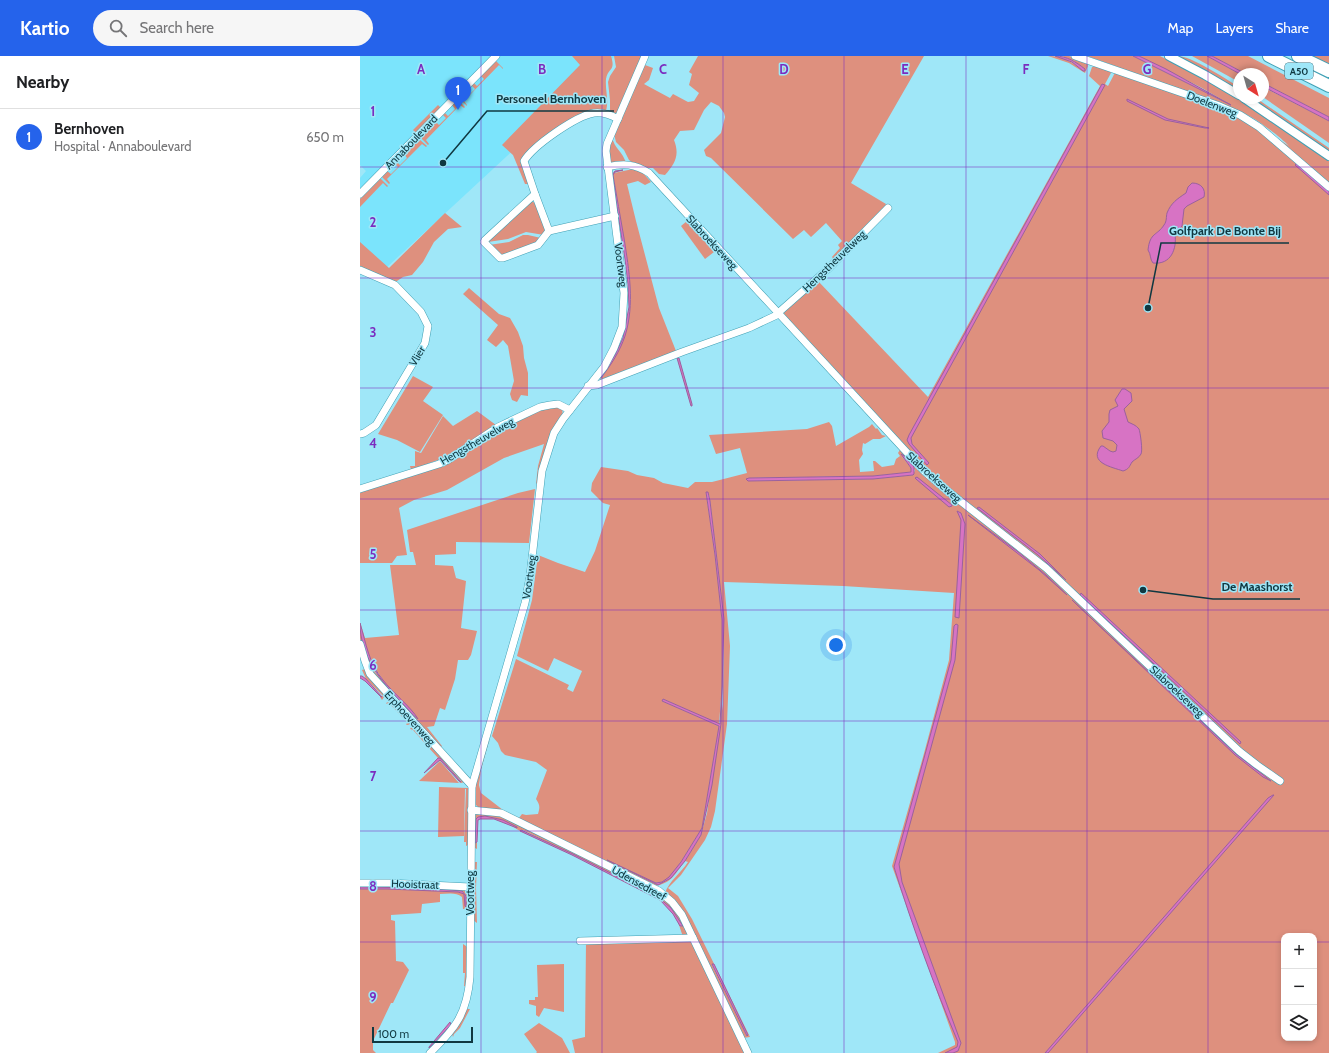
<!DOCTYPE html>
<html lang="en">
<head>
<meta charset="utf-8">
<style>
	:root { --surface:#fff; --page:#f6f6f6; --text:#202124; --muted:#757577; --line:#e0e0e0; --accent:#2563eb }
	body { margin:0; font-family:Cabin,sans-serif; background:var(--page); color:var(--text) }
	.controls { position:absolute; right:12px; bottom:12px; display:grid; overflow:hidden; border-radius:8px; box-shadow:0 2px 6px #0003 }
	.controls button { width:36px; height:36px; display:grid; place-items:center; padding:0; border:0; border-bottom:1px solid var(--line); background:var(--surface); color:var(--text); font:20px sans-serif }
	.compass { position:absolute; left:873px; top:12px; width:36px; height:36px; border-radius:50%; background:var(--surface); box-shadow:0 2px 6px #0003; rotate:143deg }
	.scale { position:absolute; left:12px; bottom:10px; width:101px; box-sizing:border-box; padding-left:4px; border:2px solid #103841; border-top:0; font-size:11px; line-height:14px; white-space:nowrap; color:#103841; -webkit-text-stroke:3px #9fe7f8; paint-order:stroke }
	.you { position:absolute; left:476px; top:589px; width:14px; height:14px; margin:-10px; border:3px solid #fff; border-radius:50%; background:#1a73e8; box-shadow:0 0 0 6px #1a73e833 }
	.badge { display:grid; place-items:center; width:26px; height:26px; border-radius:50%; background:var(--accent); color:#fff; font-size:13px; font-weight:700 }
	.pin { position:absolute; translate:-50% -33px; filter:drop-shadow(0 1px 2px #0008) }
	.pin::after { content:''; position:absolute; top:21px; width:14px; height:12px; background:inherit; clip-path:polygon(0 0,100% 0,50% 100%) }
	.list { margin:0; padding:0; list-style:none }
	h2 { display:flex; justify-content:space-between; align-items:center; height:52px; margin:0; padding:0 16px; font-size:17px }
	h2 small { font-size:13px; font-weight:400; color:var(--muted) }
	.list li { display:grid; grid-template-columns:26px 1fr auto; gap:12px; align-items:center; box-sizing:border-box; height:56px; padding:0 16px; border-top:1px solid var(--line) }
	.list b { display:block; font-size:15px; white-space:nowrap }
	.list p { margin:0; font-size:13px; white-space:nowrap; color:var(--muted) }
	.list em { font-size:13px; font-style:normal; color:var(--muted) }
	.icon { flex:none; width:22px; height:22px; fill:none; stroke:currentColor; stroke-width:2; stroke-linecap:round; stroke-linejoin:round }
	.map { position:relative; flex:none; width:969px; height:997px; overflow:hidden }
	header { display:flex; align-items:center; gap:24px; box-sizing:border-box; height:56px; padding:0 20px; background:var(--accent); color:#fff }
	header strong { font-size:19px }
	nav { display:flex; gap:22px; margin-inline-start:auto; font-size:14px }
	.search { width:280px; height:36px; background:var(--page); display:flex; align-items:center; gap:10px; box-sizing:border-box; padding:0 14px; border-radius:22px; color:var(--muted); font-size:15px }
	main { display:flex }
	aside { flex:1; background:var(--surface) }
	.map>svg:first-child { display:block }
	.built { fill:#7be4fc }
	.green { fill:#de907e; fill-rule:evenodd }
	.water { fill:#d773c4; stroke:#9b619d }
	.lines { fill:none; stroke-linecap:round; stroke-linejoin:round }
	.minor-casing { stroke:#40a0b4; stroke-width:8 }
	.tertiary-casing { stroke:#40a0b4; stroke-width:10 }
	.motorway-casing { stroke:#40a0b4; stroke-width:14 }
	.minor { stroke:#fff; stroke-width:7 }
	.tertiary { stroke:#fff; stroke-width:8 }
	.motorway { stroke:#fff; stroke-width:12 }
	.grid { fill:none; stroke:#7b2cbf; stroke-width:1; stroke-opacity:0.55 }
	.labels { text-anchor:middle; stroke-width:3; stroke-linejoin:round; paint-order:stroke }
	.shield { fill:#9fe7f8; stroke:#3b6c78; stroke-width:1 }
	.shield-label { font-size:10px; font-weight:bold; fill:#103841 }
	.street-label { font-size:11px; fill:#103841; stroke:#9fe7f8 }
	.grid-label { font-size:13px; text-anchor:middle; font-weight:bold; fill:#7b2cbf; stroke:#9fe7f8; stroke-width:3; stroke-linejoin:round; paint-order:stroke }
	.leader { fill:none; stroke:#103841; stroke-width:1.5 }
	.callout-dot { fill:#103841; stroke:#9fe7f8; stroke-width:1.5 }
	.callout-label { font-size:12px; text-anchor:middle; font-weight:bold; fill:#103841; stroke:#9fe7f8; stroke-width:3; stroke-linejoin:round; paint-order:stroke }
</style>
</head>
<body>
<header>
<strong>Kartio</strong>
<div class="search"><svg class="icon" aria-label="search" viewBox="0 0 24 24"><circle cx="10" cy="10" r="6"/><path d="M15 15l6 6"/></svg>Search here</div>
<nav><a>Map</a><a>Layers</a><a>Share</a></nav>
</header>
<main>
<aside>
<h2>Nearby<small></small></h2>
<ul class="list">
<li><span class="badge">1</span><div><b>Bernhoven</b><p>Hospital · Annaboulevard</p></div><em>650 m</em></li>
</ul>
</aside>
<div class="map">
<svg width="969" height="997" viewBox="0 0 969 997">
	<rect width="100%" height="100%" fill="#9fe7f8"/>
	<polygon class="built" points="0,0 255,0 25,213 0,188 0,122 6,115 0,109"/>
	<g class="green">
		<path d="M 212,0 L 251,0 C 256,16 248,11 246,23 C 245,34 249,44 246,55 L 189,77 L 164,100 L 162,103 L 169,128 L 165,128 L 153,99 L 142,89 L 220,9 Z"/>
		<polygon points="254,0 282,0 257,57 253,58 250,56 250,44 248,26 250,20 256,11"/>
		<path d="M 338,0 L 564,0 L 491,127 L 526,148 L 523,154 L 475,205 L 472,201 L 480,192 L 478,189 L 482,185 L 466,167 L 451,181 L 444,174 L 433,183 L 351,102 L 346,100 L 344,94 L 361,77 L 365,61 L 364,57 L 359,50 L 351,46 L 344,54 L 334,74 L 320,75 L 314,84 C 320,99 315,108 305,119 L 299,118 L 293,112 L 286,112 L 273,107 L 269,104 L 264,94 L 256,86 L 254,78 L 285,9 L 293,12 L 289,24 L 284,28 L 310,42 L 313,38 L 328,46 L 334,45 L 339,37 L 329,29 L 332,18 L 329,16 Z"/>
		<path d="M 688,0 C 702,0 713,6 723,15 L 714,5 L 702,0 L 709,0 L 727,6 L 728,10 L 725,17 L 709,7 Z"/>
		<path d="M 727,0 L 773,0 L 871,49 L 842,32 L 779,0 L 800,0 L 833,17 L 890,50 L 969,105 L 969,997 L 578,997 L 595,989 L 595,986 L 532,810 L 563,701 L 589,604 L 594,537 L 483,530 L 364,526 L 370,590 L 367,668 L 355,755 L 351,771 L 345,784 L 321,819 L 308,832 L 318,840 L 332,863 L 390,981 L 383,982 L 328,866 L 305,837 C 309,825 321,817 328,806 L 325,805 C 315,818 311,828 294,830 L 118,751 L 114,747 L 114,736 L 128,685 L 130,686 L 129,685 L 121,714 L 119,729 L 121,737 L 143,754 L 159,762 L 162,758 L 166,759 L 178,758 C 180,751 180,749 176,743 L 187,714 L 176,706 L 145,699 L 141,695 L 138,687 L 132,680 L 156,603 L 209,629 L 207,633 L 213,636 L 222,615 L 194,602 L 188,615 L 157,600 L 172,544 L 178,499 L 198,507 L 225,516 L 235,495 L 250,449 L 243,447 L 231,435 L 232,427 L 241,411 L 268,415 L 277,419 L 294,422 L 303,427 L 328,432 L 335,426 L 352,426 L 387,417 L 380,392 L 356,398 L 349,379 L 447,373 L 469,366 L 472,370 L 476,390 L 509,371 L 512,368 L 516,373 L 517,372 L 522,379 L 526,380 L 520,383 L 513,383 L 505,388 L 503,387 L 502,394 L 503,398 L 499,404 L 500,416 L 514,415 L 513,405 L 515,405 L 522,411 L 534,409 L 536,403 L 540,400 L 538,397 L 543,389 L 423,259 L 426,253 L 531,151 L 532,152 L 459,226 L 568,341 L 740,30 L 729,20 L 732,11 L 736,10 L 749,14 L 751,17 L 745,28 L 748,30 L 758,11 ZM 742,28 L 743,28 L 742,34 L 638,223 L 562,356 ZM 870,52 C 887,55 917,78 929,90 ZM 541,399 L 555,414 L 553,419 L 513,423 L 388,425 L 389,422 L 513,420 L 552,416 L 551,412 ZM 346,437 L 349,439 L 350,445 L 364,563 L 363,648 L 347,757 L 341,779 L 325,805 L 311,822 L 298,829 L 247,804 L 296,827 L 302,826 L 309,822 L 321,806 L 342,772 L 359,670 L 302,645 L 303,643 L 359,668 L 362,630 L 362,564 L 355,499 ZM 534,811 L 572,919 L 543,840 ZM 924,880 L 954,880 L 954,982 L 924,982 ZM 353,908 L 354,908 L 388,979 L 387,980 L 352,909 Z"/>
		<path d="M 817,0 C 832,0 864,22 879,31 L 879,35 Z"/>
		<polygon points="832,0 847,0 880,18 879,18 879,26"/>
		<polygon points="852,0 888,0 969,42 969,61 903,27 903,18 886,18"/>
		<polygon points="952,0 969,0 969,8"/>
		<polygon points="136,5 143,12 143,13 139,9 104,45 107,49 107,50 99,42 104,37 108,40 115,33 111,29 114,27 117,30 124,23 121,20"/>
		<polygon points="903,31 969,65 969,87 903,41"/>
		<polygon points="890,42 896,42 969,92 969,96 923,63"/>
		<polygon points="98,44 105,51 104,52 100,49 66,84 69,88 68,89 61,82 76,66 79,69 86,62 83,59 85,57 88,60 95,53 92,49"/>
		<polygon points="78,49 81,52 56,77 53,74"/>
		<path d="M 252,81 C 254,92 263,96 266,107 C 262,107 256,108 252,107 C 244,103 250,87 252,81 Z"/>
		<polygon points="59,83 67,90 66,91 62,88 27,123 30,127 29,128 22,121 27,115 31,118 38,111 35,108 37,106 40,109 47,102 44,98"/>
		<path d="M 273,113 L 283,117 L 291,126 L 285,129 L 278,125 L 267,128 L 276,165 L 299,252 L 316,295 L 240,324 C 250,310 260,295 265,279 C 275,247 269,214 264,182 C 260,161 257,140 253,119 L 254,117 Z"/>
		<polygon points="20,122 28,130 27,131 23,127 0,151 0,143"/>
		<polygon points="169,146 173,146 177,148 185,174 184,179 166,176 148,183 128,186 129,183"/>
		<polygon points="85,157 102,171 88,173 74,186 63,206 52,219 43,221 34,227 0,210 0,186 29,212"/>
		<polygon points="327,165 354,196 345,203 321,170"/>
		<polygon points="163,179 168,179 181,182 178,187 142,199 129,189 149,186"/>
		<polygon points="109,232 139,258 150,262 158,276 163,290 164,302 168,317 168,340 161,339 157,346 152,344 150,338 154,325 148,290 143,284 136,291 127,284 138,269 103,238"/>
		<polygon points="53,320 73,331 63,345 83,359 60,396 37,384 18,378"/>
		<path d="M 194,350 L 202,353 C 204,359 200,364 197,370 C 186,390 182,402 179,425 L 176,428 L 178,410 L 184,388 L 144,402 L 87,434 L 54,444 L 39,452 L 47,499 L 37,500 L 32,507 L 0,507 L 0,435 L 62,416 L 138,373 L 182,353 Z"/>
		<polygon points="117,355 136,369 86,401 51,414 50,410 55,410 55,395 61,397 83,360 93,370"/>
		<polygon points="175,433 169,487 96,486 96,498 75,499 75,509 93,510 96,522 106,525 101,572 117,575 111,599 108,604 98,604 95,623 85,654 80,652 74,670 67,671 82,690 80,692 13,617 4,597 0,582 0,572 9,603 15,616 55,661 56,660 28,631 14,611 7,595 0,566 5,582 39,579 30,509 56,509 53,496 50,496 47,474 158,437"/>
		<polygon points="5,613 25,640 22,644 20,641 23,640 6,623 2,614"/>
		<polygon points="31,645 52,668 47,669 41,663 46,668 48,667 29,647 27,648 26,647"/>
		<polygon points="55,671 105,726 101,727 99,726 101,725 80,702 78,702 53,674 51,673 52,675 50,672"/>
		<polygon points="80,705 99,727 59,725"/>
		<polygon points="79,731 108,732 108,789 106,790 106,786 104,786 106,733 105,733 104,780 78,781"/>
		<path d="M 117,757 L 134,757 L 299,838 L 319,857 L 328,879 L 323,881 L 318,866 L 321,871 L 322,869 C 315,858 309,849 298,841 L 163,774 L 160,775 C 145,765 139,761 118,761 L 115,787 L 117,786 L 117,793 L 113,791 L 114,760 Z"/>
		<polygon points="113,806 117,806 116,832 117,867 113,864"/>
		<path d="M 0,829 L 104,833 L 107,837 L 108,853 L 103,853 L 102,841 C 96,836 88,838 80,838 L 80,846 L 62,848 L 61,857 L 31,859 L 31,864 L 35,865 L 36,905 L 43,906 L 49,914 L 33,947 L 31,947 L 13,985 L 13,994 L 16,997 L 0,997 L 0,833 L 28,833 L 98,836 L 104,838 L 106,851 L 106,840 L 102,835 L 64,832 L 0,831 Z"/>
		<polygon points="333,885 386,997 215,997 212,984 225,981 226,887"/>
		<polygon points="103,888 106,890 108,893 107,931 104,930 105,917 103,917"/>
		<polygon points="204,908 204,956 184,952 179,961 176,959 176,950 169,948 169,944 175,944 175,941 178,941 177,909"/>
		<polygon points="106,953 110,953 100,972 94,978 93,981 92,978"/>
		<polygon points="179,967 202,982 210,997 176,997 177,996 164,978"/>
	</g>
	<g class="water">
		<path d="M 695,0 C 707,0 716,6 725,13 L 725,15 L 723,15 L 712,6 Z"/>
		<polygon points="773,0 779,0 806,13 871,49"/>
		<polygon points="847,0 852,0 886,18 880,18"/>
		<polygon points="903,27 969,61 969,65 904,31"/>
		<polygon points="742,28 745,29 551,382 552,388 569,407 567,409 549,388 547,384 549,379"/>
		<polygon points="767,43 808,63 849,72 845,72 805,64 767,45"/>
		<polygon points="937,107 969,135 969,139 935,109"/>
		<path d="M 263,114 L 255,116 L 253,119 C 257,140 260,161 264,182 C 269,214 275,248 265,280 C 260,295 251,309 241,322 L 240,322 L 255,299 L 263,282 L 269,251 L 268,228 L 265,203 L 252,119 L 255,115 Z"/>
		<path d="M 832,127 C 841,127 846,133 844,141 L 827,150 L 824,153 L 822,170 L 815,178 C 817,193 811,209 793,207 C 790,204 791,198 788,194 C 790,176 797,180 804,169 C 807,165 806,161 807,157 C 811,147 817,143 826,137 L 828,131 Z"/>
		<polygon points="317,302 319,302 332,348 332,350 331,350"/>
		<path d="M 762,333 L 765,333 L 771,337 L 772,345 L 764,353 L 768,366 C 772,368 776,369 779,373 C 780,375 783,395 781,398 C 779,402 775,403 772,406 C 769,411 769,413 763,415 C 752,411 728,407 741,390 L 743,390 L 750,395 L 753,396 L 756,395 L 757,389 L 753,385 L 743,382 L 742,375 L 749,366 L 749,358 L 750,354 L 758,350 L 755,344 Z"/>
		<polygon points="541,398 543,399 554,411 554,418 553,419 513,423 388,425 386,423 389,422 513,420 551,416 551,412"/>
		<polygon points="557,421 592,449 592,450 589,451 556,423 555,422"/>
		<polygon points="346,436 348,436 350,445 364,563 361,668 352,729 341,779 325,805 311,822 298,829 247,804 296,827 302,826 309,821 321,806 342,772 359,670 302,645 303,643 360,668 362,630 362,564 355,499"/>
		<polygon points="619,451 680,498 706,524 678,499 617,452"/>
		<polygon points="597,455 601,457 605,468 599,562 595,561 601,464"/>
		<polygon points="608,459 657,495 686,519 707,539 679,514"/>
		<polygon points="721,537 881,686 880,688 720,539"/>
		<polygon points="712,544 876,698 911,725 903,721 875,699"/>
		<path d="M 0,567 C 6,587 9,608 23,624 C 32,636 52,652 58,663 C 52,659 48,653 43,648 C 21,626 0,600 0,567 Z"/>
		<path d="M 596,568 L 598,569 L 595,604 L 539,808 L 542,826 L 601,987 L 598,995 L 593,997 L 585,997 L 597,991 L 598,986 C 574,930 552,869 534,811 L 591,604 L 594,570 Z"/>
		<polygon points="0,620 2,620 6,623 22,641 21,641 5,625 0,622"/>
		<polygon points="78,702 80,702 101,726 99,725 80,704 64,717"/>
		<polygon points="913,739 914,739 688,997 685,997 908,742"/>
		<polygon points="125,760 143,764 157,771 157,772 134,763 120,763 118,764 117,786 115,787 116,763 118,761"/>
		<polygon points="161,774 213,798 298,841 311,852 323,870 320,870 313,858 300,844 212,799 160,775"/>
		<polygon points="0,831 64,832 102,835 106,840 106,851 105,850 104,838 98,836 28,833 0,833"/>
		<polygon points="352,908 354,908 388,979 387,980"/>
		<polygon points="90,966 91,969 69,992 69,991"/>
	</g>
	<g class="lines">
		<defs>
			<g id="minor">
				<polyline points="715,0 857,49 880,59 899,71 969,131"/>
				<path d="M 247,111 C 264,107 275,108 289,117 L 564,415 L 585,433 L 686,512 L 879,695 L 897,709 L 920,725"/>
				<polyline points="0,138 136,0"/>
				<path d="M 175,138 L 164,105 C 174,89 216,60 234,57 C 243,56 251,59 258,63"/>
				<polyline points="189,175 175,138 125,184 124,186 140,202 143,202 178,189 189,175 255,160"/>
				<polyline points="0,214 35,229 61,256 68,270 65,287 16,369 4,377 0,378"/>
				<polyline points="418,257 469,212 528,152"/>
				<polyline points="228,330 237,329 322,296 389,272 419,258"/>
				<polyline points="0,433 79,408 88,404 138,371 180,351 190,349 198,348 210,354"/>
				<polyline points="0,588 5,605 10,618 112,730"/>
				<polyline points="111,754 141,757 299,835 312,846 322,859 388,997"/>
				<polyline points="0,827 29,827 110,831"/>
				<polyline points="220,885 333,882"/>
				<path d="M 70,997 C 96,972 107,957 110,921 L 112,730 L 165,547 L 170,520 L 182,415 L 194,377 L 203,363 L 244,311 L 254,292 L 262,271 L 264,237 L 246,95 L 247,88 L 285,0"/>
			</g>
			<g id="tertiary">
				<polyline points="809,0 845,19 879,39"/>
				<polyline points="884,42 969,100"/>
			</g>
			<g id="motorway">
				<polyline points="909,0 969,30"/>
				<polyline points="938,0 969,15"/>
			</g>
		</defs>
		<use href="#minor" class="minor-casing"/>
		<use href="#tertiary" class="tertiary-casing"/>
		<use href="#motorway" class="motorway-casing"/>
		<use href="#minor" class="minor"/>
		<use href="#tertiary" class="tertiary"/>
		<use href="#motorway" class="motorway"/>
	</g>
	<path class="grid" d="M 121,0 L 121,997M 242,0 L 242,997M 363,0 L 363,997M 484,0 L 484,997M 606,0 L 606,997M 727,0 L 727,997M 848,0 L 848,997M 0,111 L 969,111M 0,222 L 969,222M 0,332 L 969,332M 0,443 L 969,443M 0,554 L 969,554M 0,665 L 969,665M 0,775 L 969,775M 0,886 L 924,886M 954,886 L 969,886"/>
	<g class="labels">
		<rect class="shield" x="925" y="7" width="28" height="16" rx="3"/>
		<g class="shield-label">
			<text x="939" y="19">A50</text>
		</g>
		<g class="street-label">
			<text transform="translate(852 48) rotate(21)" y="4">Doelenweg</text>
			<text transform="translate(51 86) rotate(-46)" y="4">Annaboulevard</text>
			<text transform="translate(352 186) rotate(47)" y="4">Slabroekseweg</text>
			<text transform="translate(474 205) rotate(-44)" y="4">Hengstheuvelweg</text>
			<text transform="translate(261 209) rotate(83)" y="4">Voortweg</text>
			<text transform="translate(57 300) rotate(-60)" y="4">Vlier</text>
			<text transform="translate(117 385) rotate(-30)" y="4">Hengstheuvelweg</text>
			<text transform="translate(574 421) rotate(42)" y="4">Slabroekseweg</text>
			<text transform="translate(169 521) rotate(-82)" y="4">Voortweg</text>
			<text transform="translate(817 635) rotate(43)" y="4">Slabroekseweg</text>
			<text transform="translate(50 662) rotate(48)" y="4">Erphoevenweg</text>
			<text transform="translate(279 827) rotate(29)" y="4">Udensedreef</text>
			<text transform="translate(55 828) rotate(2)" y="4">Hooistraat</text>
			<text transform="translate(110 837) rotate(-90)" y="4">Voortweg</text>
		</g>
	</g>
	<g class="grid-label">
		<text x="61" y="18">A</text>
		<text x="182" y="18">B</text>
		<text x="303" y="18">C</text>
		<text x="424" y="18">D</text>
		<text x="545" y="18">E</text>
		<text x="666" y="18">F</text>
		<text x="787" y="18">G</text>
		<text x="13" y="60">1</text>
		<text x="13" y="171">2</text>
		<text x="13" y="281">3</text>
		<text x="13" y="392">4</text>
		<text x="13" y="503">5</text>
		<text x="13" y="614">6</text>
		<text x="13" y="725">7</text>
		<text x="13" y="835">8</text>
		<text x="13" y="946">9</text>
	</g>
	<path class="leader" d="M83 107L127 55H254M788 252L801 187H929M783 534L853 543H940"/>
	<g class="callout-dot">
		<circle cx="83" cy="107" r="4"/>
		<circle cx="788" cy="252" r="4"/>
		<circle cx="783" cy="534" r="4"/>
	</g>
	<g class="callout-label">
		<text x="191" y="47">Personeel Bernhoven</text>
		<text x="865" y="179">Golfpark De Bonte Bij</text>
		<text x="897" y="535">De Maashorst</text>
	</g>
</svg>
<div class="controls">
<button>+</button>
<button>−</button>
<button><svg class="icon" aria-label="layers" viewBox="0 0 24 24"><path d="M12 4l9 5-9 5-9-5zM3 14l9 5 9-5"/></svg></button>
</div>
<svg class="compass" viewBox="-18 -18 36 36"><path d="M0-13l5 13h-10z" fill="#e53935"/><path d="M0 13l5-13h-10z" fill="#757577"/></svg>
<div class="scale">100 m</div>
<div class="you"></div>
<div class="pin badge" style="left:98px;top:54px">1</div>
</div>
</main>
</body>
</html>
